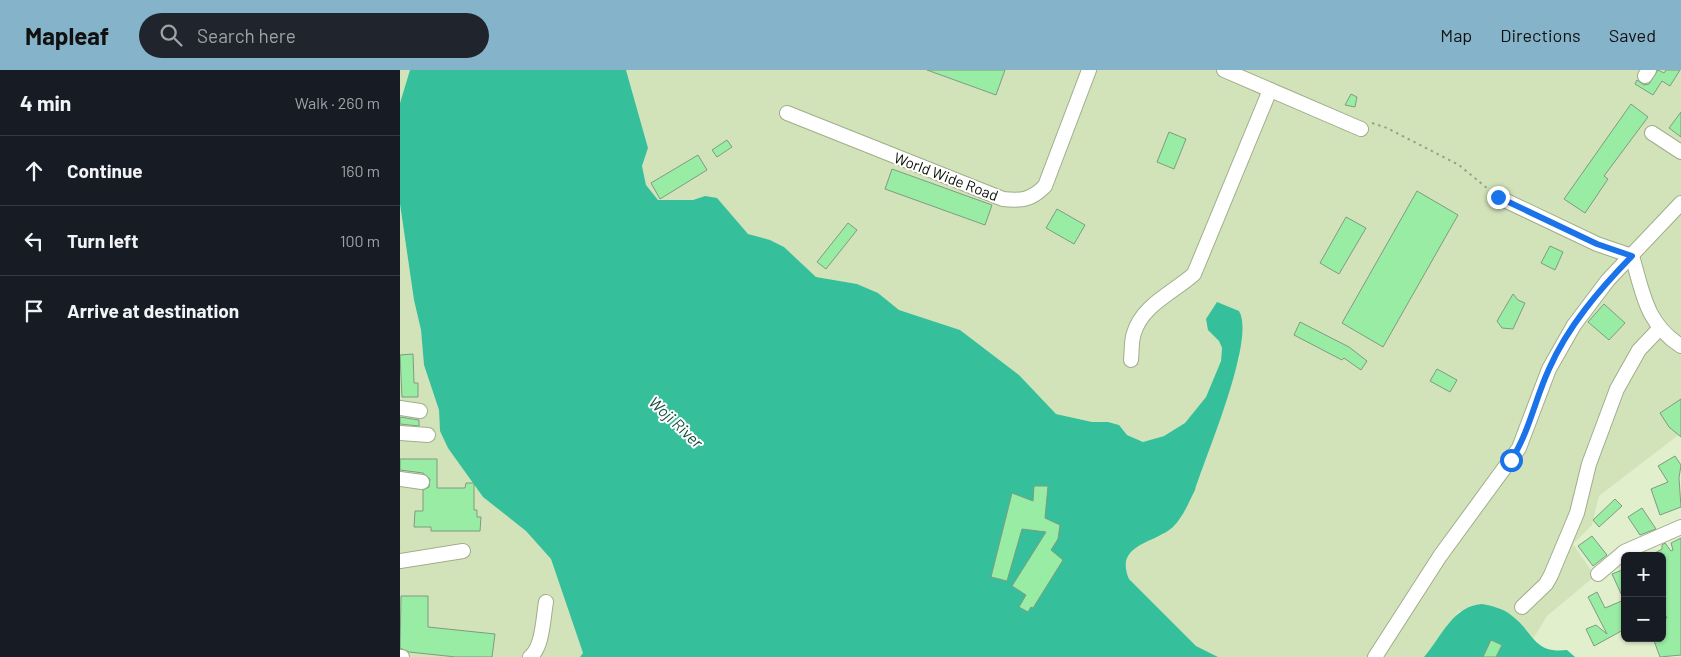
<!DOCTYPE html>
<html lang="en">
<head>
<meta charset="utf-8">
<style>
	:root { --surface:#171b24; --page:#20242c; --text:#f1f3f6; --muted:#9ea1a6; --line:#363941; --accent:#85b4ca }
	body { margin:0; font-family:Barlow,sans-serif; background:var(--page); color:var(--text) }
	.controls { position:absolute; right:15px; bottom:15px; display:grid; overflow:hidden; border-radius:8px; box-shadow:0 1px 4px #0004 }
	.controls button { width:45px; height:45px; display:grid; place-items:center; padding:0; border:0; border-bottom:1px solid var(--line); background:var(--surface); color:var(--text); font:25px sans-serif }
	.stop { position:absolute; width:15px; height:15px; margin:-11px; border:4px solid #1a73e8; border-radius:50%; background:#fff }
	.stop.end { background:#1a73e8; border-color:#fff; box-shadow:0 1px 5px #0008 }
	.list { margin:0; padding:0; list-style:none }
	h2 { display:flex; justify-content:space-between; align-items:center; height:65px; margin:0; padding:0 20px; font-size:21px }
	h2 small { font-size:16px; font-weight:400; color:var(--muted) }
	.list li { display:grid; grid-template-columns:32px 1fr auto; gap:15px; align-items:center; box-sizing:border-box; height:70px; padding:0 20px; border-top:1px solid var(--line) }
	.list b { display:block; font-size:19px; white-space:nowrap }
	.list em { font-size:16px; font-style:normal; color:var(--muted) }
	.icon { flex:none; width:28px; height:28px; fill:none; stroke:currentColor; stroke-width:2; stroke-linecap:round; stroke-linejoin:round }
	.map { position:relative; flex:none; width:1281px; height:587px; overflow:hidden }
	header { display:flex; align-items:center; gap:30px; box-sizing:border-box; height:70px; padding:0 25px; background:var(--accent); color:#111 }
	header strong { font-size:24px }
	nav { display:flex; gap:28px; margin-inline-start:auto; font-size:18px }
	.search { width:350px; height:45px; background:var(--page); display:flex; align-items:center; gap:12px; box-sizing:border-box; padding:0 18px; border-radius:28px; color:var(--muted); font-size:19px }
	main { display:flex }
	aside { flex:1; background:var(--surface) }
	.map>svg:first-child { display:block }
	.built { fill:#d3e3b9 }
	.water { fill:#35bf9a }
	.building { fill:#98eca3; stroke:#7f9b82 }
	.lines { fill:none; stroke-linecap:round; stroke-linejoin:round }
	.minor-casing { stroke:#a0ad8b; stroke-width:16 }
	.path { stroke:#97a287; stroke-width:2; stroke-dasharray:2.5 4; stroke-linecap:butt }
	.minor { stroke:#fff; stroke-width:14 }
	.route { stroke:#1a73e8; stroke-width:6 }
	.labels { text-anchor:middle; stroke-width:4; stroke-linejoin:round; paint-order:stroke }
	.street-label { font-size:15px; fill:#0c1005; stroke:#fff }
	.water-label { font-size:16px; font-style:italic; fill:#144c3c; stroke:#fff }
</style>
</head>
<body>
<header>
<strong>Mapleaf</strong>
<div class="search"><svg class="icon" aria-label="search" viewBox="0 0 24 24"><circle cx="10" cy="10" r="6"/><path d="M15 15l6 6"/></svg>Search here</div>
<nav><a>Map</a><a>Directions</a><a>Saved</a></nav>
</header>
<main>
<aside>
<h2>4 min<small>Walk · 260 m</small></h2>
<ul class="list">
<li><svg class="icon" aria-label="ahead" viewBox="0 0 24 24"><path d="M12 20V5M6 11l6-6 6 6"/></svg><div><b>Continue</b></div><em>160 m</em></li>
<li><svg class="icon" aria-label="left" viewBox="0 0 24 24"><path d="M17 20v-9H6M10 6l-5 5 5 5"/></svg><div><b>Turn left</b></div><em>100 m</em></li>
<li><svg class="icon" aria-label="arrive" viewBox="0 0 24 24"><path d="M6 21V4h12l-3 4 3 4H6"/></svg><div><b>Arrive at destination</b></div></li>
</ul>
</aside>
<div class="map">
<svg width="1281" height="587" viewBox="0 0 1281 587">
	<rect width="100%" height="100%" fill="#e1efcc"/>
	<g class="built">
		<polygon points="0,0 10,0 0,33"/>
		<polygon points="226,0 1281,0 1281,363 1199,426 1192,455 1173,474 1195,506 1147,546 1133,569 1120,553 1059,541 1024,587 818,587 796,576 729,509 725,498 727,486 736,477 764,464 809,378 840,286 808,260 819,271 822,278 821,291 806,327 785,353 764,366 743,372 727,365 719,355 708,352 692,352 656,344 619,305 560,260 499,240 478,223 457,214 416,207 384,177 370,170 348,164 305,126 293,130 258,130 246,115 242,96 248,78"/>
		<polygon points="0,134 14,230 21,260 24,295 39,340 40,361 83,427 126,461 151,489 183,583 180,587 0,587"/>
	</g>
	<g class="water">
		<path d="M 10,0 L 226,0 L 248,78 L 242,96 L 246,115 L 258,130 L 293,130 L 305,126 L 317,128 L 348,164 L 370,170 L 384,177 L 416,207 L 457,214 L 478,223 L 499,240 L 560,260 L 619,305 L 656,344 L 692,352 L 708,352 L 719,355 L 727,365 L 743,372 L 764,366 L 785,353 L 806,327 L 821,291 L 822,278 L 819,271 L 808,260 L 806,249 L 817,232 L 839,241 C 856,269 806,385 795,420 C 789,432 783,447 773,457 C 754,474 714,474 729,509 L 796,576 L 818,587 L 180,587 L 183,583 L 151,489 L 126,461 L 83,427 L 48,378 L 40,361 L 39,340 L 24,295 L 21,260 L 14,230 L 0,134 L 0,33 Z"/>
		<path d="M 1082,534 C 1092,536 1102,538 1111,545 C 1134,562 1133,584 1167,580 L 1175,587 L 1024,587 C 1042,566 1053,536 1082,534 Z"/>
	</g>
	<g class="building">
		<polygon points="527,0 605,0 596,25"/>
		<polygon points="1258,0 1264,3 1266,0 1280,0 1270,16 1262,11 1253,25 1235,14 1237,10 1244,15 1249,14"/>
		<polygon points="951,24 957,27 955,37 945,35"/>
		<polygon points="1231,34 1248,47 1204,106 1208,109 1185,143 1164,129"/>
		<polygon points="1281,42 1281,67 1269,58"/>
		<polygon points="769,62 786,69 774,99 757,92"/>
		<polygon points="327,70 332,77 317,87 312,80"/>
		<polygon points="298,85 307,100 260,129 251,113"/>
		<polygon points="492,99 592,135 585,155 485,119"/>
		<polygon points="1017,121 1058,145 983,277 942,253"/>
		<polygon points="657,139 685,155 674,174 646,158"/>
		<polygon points="946,147 966,158 939,204 920,193"/>
		<polygon points="448,153 457,160 426,199 417,192"/>
		<polygon points="1150,176 1163,182 1155,200 1141,193"/>
		<polygon points="1113,224 1118,230 1125,233 1113,259 1102,258 1097,251"/>
		<polygon points="1204,234 1225,253 1209,270 1188,252"/>
		<polygon points="900,252 949,277 967,291 961,300 944,288 942,290 894,265"/>
		<polygon points="13,284 14,313 18,313 18,327 2,327 0,285"/>
		<polygon points="1037,299 1057,310 1050,322 1030,311"/>
		<polygon points="1281,329 1281,367 1269,357 1260,343"/>
		<polygon points="0,347 19,350 19,356 0,354"/>
		<polygon points="1275,386 1281,395 1279,408 1281,437 1260,445 1251,419 1268,412 1258,396"/>
		<polygon points="0,389 37,389 37,418 65,418 66,413 74,413 74,440 77,440 77,447 81,447 80,461 31,461 31,457 14,457 15,441 23,441 23,420 29,417 30,409 23,403 0,400"/>
		<polygon points="634,416 648,416 645,448 660,455 658,469 651,480 663,490 633,538 631,537 628,542 619,537 626,525 612,516 646,462 622,459 607,511 591,507 612,423 633,431"/>
		<polygon points="1215,429 1222,436 1199,457 1193,450"/>
		<polygon points="1242,438 1256,459 1240,465 1228,447"/>
		<polygon points="1192,466 1207,485 1193,496 1178,476"/>
		<polygon points="1281,468 1281,585 1260,587 1253,568 1262,568 1262,549 1267,548 1262,538 1262,486 1250,486 1262,479 1262,475 1265,473 1271,481 1273,480 1271,473"/>
		<polygon points="1225,499 1225,559 1194,576 1186,559 1196,555 1207,564 1188,527 1197,522 1205,538 1224,530 1212,504"/>
		<polygon points="1,526 28,526 28,557 95,564 92,587 56,587 9,582 0,578"/>
		<polygon points="1091,570 1102,575 1096,587 1083,587"/>
	</g>
	<g class="lines">
		<defs>
			<g id="minor">
				<polyline points="824,0 961,59"/>
				<polyline points="1245,6 1249,0"/>
				<path d="M 387,43 L 603,129 C 622,131 631,130 645,116 L 689,0"/>
				<polyline points="1252,63 1281,82"/>
				<path d="M 1098,127 L 1197,174 L 1232,186 C 1243,223 1246,254 1281,276"/>
				<path d="M 731,290 C 732,282 731,271 734,263 C 742,235 774,222 794,204 L 870,20"/>
				<polyline points="0,338 20,341"/>
				<polyline points="0,363 28,365"/>
				<polyline points="0,409 22,412"/>
				<polyline points="0,491 63,481"/>
				<polyline points="1198,504 1224,482 1281,457"/>
				<polyline points="1122,537 1146,514 1151,505 1177,443 1189,394 1217,319 1239,280 1259,259"/>
				<polyline points="0,587 2,587"/>
				<path d="M 130,587 C 143,577 143,548 146,532"/>
				<polyline points="975,587 1040,486 1119,378 1149,299 1174,255 1208,210 1281,133"/>
			</g>
		</defs>
		<use href="#minor" class="minor-casing"/>
		<polyline class="path" points="972,53 987,58 1059,95 1088,119"/>
		<use href="#minor" class="minor"/>
	</g>
	<g class="lines">
		<path class="route" d="M 1098,127 L 1197,174 L 1232,186 C 1199,220 1168,256 1149,299 C 1135,329 1129,363 1111,390"/>
	</g>
	<g class="labels">
		<g class="street-label">
			<text transform="translate(546 107) rotate(21)" y="5">World Wide Road</text>
		</g>
		<g class="water-label">
			<text transform="translate(276 352) rotate(43)" y="6">Woji River</text>
		</g>
	</g>
</svg>
<div class="controls">
<button>+</button>
<button>−</button>
</div>
<div class="stop" style="left:1111px;top:390px"></div>
<div class="stop end" style="left:1098px;top:127px"></div>
</div>
</main>
</body>
</html>
